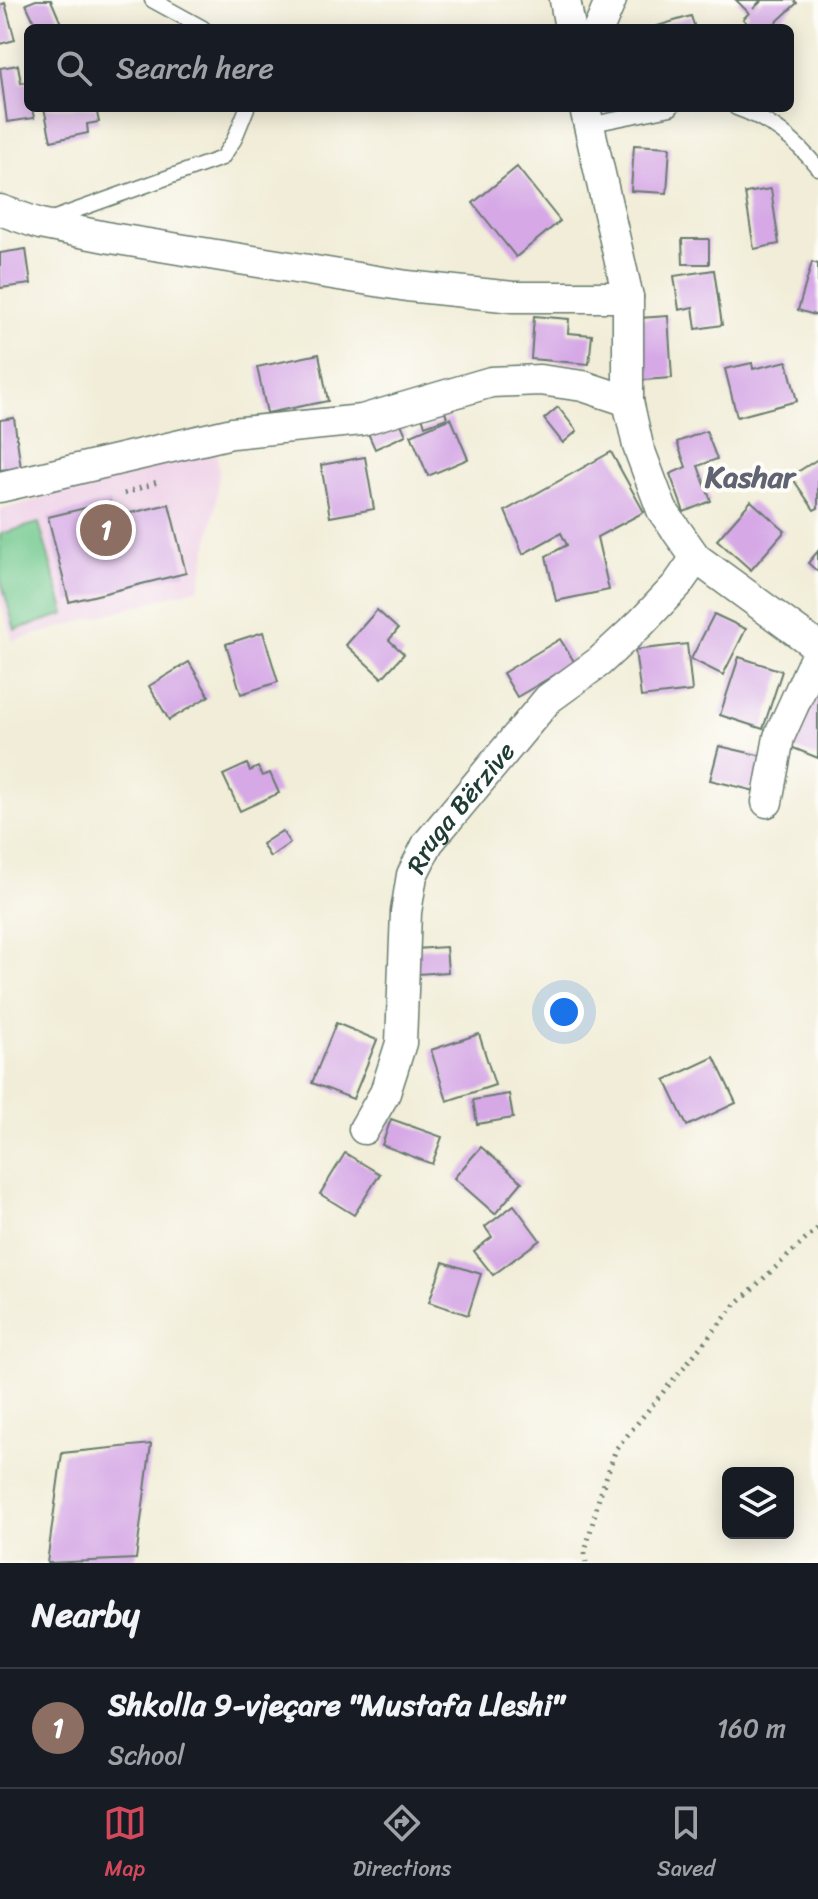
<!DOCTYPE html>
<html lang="en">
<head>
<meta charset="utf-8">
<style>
	:root { --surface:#171b24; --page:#242831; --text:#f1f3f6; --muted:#9ea1a6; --line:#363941; --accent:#d1495b }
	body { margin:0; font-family:Sriracha,sans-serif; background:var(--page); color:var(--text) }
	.controls { position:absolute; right:24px; bottom:24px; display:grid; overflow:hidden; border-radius:12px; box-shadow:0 4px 20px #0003 }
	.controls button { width:72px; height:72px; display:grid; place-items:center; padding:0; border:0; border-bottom:2px solid var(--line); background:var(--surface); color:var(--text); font:40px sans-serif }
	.you { position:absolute; left:564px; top:1012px; width:28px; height:28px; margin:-20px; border:6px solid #fff; border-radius:50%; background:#1a73e8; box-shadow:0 0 0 12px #1a73e833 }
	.badge { display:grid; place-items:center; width:52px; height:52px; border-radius:50%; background:var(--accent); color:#fff; font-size:26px; font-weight:700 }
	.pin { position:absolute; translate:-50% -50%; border:4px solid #fff; box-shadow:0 2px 8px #0006 }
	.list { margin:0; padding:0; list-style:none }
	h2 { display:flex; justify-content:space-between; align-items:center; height:104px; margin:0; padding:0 32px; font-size:34px }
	h2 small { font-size:26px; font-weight:400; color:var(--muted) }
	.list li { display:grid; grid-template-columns:52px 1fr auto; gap:24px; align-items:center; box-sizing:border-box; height:120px; padding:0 32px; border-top:2px solid var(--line) }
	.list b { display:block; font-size:30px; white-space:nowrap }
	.list p { margin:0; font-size:26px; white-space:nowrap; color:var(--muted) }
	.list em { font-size:26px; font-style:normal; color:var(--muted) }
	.icon { flex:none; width:44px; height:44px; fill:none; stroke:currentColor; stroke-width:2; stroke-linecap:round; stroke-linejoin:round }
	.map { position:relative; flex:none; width:818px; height:1563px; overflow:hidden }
	.search { position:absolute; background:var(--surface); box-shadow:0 4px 20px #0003; left:24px; right:24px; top:24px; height:88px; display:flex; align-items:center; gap:20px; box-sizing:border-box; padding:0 28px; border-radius:12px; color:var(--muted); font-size:30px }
	.sheet { height:224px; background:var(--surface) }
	nav { display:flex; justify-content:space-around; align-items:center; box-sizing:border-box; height:112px; border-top:2px solid var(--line); background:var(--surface); font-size:22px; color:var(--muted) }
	nav a { display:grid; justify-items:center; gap:4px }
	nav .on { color:var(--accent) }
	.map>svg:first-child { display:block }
	.built { fill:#eed0e7 }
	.green { fill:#70c88d; stroke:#488260; stroke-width:2 }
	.building { fill:#d6a9e6 }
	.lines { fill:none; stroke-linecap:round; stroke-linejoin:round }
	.service-casing { stroke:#687b6d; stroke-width:17 }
	.minor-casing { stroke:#687b6d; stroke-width:33 }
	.path { stroke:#687b6d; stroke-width:5; stroke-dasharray:2 6; stroke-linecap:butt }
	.service { stroke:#fff; stroke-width:14 }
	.minor { stroke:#fff; stroke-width:30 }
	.labels { text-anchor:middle; stroke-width:8; stroke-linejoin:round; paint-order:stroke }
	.street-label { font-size:26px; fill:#1f3d34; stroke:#fdfcf7 }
	.quarter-label { font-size:30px; font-weight:bold; fill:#5f6372; stroke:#fdfcf7 }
</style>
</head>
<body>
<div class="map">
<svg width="818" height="1563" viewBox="0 0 818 1563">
	<rect width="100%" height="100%" fill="#fdfcf7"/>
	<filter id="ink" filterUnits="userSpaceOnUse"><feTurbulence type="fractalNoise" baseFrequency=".0125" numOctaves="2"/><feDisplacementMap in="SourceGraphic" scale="16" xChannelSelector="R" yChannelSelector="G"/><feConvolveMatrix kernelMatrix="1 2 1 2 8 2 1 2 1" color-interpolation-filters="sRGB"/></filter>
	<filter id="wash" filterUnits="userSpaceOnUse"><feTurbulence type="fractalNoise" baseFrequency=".006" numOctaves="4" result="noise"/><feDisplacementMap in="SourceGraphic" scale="32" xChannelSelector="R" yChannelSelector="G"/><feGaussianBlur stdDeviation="1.8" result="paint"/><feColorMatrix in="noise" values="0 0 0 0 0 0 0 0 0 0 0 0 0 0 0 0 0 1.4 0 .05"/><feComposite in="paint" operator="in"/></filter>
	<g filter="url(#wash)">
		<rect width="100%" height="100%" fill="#f1edd8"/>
		<polygon class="built" points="216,449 219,470 215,510 199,588 13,641 0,600 0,510"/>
		<polygon class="green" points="39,523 65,614 15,630 0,577 0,534"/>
		<g id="blocks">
			<g class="building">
				<polygon points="36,0 51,0 63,28 37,28 26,4"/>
				<polygon points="736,0 761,0 753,9 763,0 794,0 797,3 770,28 751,28 743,19 749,13"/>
				<polygon points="5,3 15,40 0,44 0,5"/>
				<polygon points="691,16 695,28 654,28 654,27"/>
				<polygon points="18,65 21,83 28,82 28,108 32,108 34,118 7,122 0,68"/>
				<polygon points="44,108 96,108 99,122 87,124 88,133 51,141"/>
				<polygon points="634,145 670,147 667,193 631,191"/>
				<polygon points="517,167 560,221 516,257 473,203"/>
				<polygon points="771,189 779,244 754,249 745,193"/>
				<polygon points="682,239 709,239 709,264 683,264"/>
				<polygon points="26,249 31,284 0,288 0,253"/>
				<polygon points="812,262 818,264 818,316 798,310"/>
				<polygon points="714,270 722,325 696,329 693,307 679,310 674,276"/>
				<polygon points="534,316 569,319 568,333 592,335 589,364 531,359"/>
				<polygon points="668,316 672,378 643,380 639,318"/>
				<polygon points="319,354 328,401 267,413 257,367"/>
				<polygon points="787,361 797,401 737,417 725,369 752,363 753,369"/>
				<polygon points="443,405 447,418 425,426 421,413"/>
				<polygon points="558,407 577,431 563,443 544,419"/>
				<polygon points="398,417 406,435 375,449 367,431"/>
				<polygon points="14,418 21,468 0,470 0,420"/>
				<polygon points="451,418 468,459 428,476 411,435"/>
				<polygon points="706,431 717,459 698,466 711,501 684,512 670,474 686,467 677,442"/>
				<polygon points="611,452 644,512 597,537 609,590 556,601 546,556 567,545 561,533 523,554 505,511"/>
				<polygon points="365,457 374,509 330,517 321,465"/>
				<polygon points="818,459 818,508 814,510 791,476"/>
				<polygon points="751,501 785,531 751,570 717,540"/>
				<polygon points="110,502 114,517 169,504 186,573 69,602 48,517"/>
				<polygon points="818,551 818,572 808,563"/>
				<polygon points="377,610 398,629 389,640 404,654 382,678 346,645"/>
				<polygon points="714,614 746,629 723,675 691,659"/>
				<polygon points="263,632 278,682 241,694 226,644"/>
				<polygon points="560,639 575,663 517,697 503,673"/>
				<polygon points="687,644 692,691 641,697 635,650"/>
				<polygon points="739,657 782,671 763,729 720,715"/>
				<polygon points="189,662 209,696 169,720 149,686"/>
				<polygon points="818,683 818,758 781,743"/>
				<polygon points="719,746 767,757 759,792 710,780"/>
				<polygon points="247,764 250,771 258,767 262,776 270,773 279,793 240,811 223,775"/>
				<polygon points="282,831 290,843 270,857 262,844"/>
				<polygon points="446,947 448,972 417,974 415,949"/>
				<polygon points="336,1023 377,1040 353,1099 312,1083"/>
				<polygon points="479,1034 495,1085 447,1101 431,1050"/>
				<polygon points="714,1057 736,1103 687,1126 665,1080"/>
				<polygon points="509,1094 513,1118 477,1124 473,1100"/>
				<polygon points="391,1119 442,1137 432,1164 382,1145"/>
				<polygon points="481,1147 522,1182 495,1214 454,1178"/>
				<polygon points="345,1153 380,1174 354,1215 320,1194"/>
				<polygon points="514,1205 540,1240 493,1275 474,1251 492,1237 485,1227"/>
				<polygon points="443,1262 481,1274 468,1315 429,1302"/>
				<polygon points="151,1444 136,1559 47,1563 62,1453"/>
			</g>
		</g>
	</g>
	<g filter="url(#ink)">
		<use href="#blocks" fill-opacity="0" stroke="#687b6d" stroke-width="2"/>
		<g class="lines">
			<defs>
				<g id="service">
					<polyline points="152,0 203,28"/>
					<path d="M 736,108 C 771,120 795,140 818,168"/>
					<polyline points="588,125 671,108"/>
					<polyline points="49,220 222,158 234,140 247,108"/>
				</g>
				<g id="minor">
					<polyline points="565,0 570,28"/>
					<polyline points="599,28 611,0"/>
					<polyline points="585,108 628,297 628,401 638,446 662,510 696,558 818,647"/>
					<polyline points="0,210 40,224 111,238 407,286 513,297 628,297"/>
					<polyline points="0,487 232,433 362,420 491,382 540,380 583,386 628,401"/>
					<polyline points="767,802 779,737 818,651"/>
					<path id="s1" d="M 364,1129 L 385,1093 L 401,1043 L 406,912 L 412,875 L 428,843 L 548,699 L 599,662 L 641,623 L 677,585 L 696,558"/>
				</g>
			</defs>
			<use href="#service" class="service-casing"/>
			<use href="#minor" class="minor-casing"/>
			<g class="path">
				<polyline points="124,494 157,482"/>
				<polyline points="586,1563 585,1552 599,1498 616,1449 736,1304 818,1228"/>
			</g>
			<use href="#service" class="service"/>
			<use href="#minor" class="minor"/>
		</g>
	</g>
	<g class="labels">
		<g class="street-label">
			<text dy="9" stroke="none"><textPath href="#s1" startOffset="346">Rruga Bërzive</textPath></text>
		</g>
		<g class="quarter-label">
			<text x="750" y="487">Kashar</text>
		</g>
	</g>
</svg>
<div class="controls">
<button><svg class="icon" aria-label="layers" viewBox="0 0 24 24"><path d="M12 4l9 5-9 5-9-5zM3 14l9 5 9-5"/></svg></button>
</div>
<div class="you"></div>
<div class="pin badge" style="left:106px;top:530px;background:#8d6e63">1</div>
<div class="search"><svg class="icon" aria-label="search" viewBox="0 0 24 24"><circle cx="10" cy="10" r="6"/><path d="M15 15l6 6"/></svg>Search here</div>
</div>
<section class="sheet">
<h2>Nearby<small></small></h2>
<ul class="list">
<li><span class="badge" style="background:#8d6e63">1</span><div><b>Shkolla 9-vjeçare &quot;Mustafa Lleshi&quot;</b><p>School</p></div><em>160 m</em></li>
</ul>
</section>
<nav>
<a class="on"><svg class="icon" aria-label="map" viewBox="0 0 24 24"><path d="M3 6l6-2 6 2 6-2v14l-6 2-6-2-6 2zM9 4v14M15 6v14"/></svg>Map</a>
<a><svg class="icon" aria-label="directions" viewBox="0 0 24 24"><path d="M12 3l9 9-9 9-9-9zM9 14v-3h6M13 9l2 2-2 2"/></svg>Directions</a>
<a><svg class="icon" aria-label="saved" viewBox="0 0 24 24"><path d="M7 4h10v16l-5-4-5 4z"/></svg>Saved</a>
</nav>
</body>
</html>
